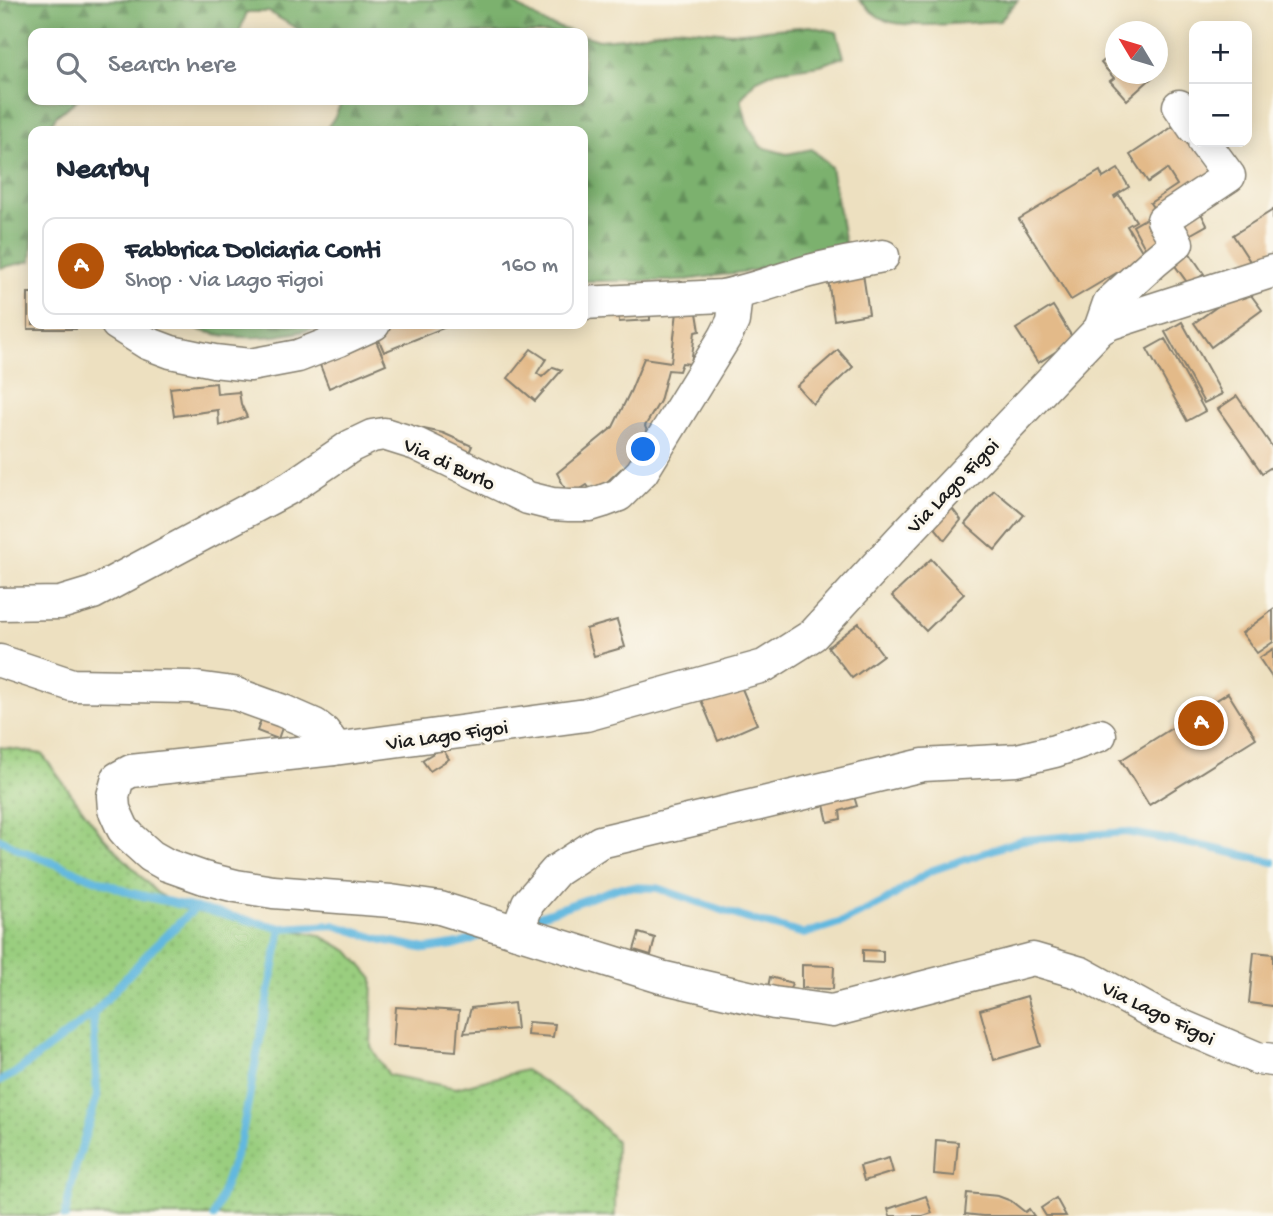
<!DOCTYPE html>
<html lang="en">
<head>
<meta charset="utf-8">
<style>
	:root { --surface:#fff; --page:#f2f2f3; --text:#1f2937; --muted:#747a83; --line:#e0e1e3; --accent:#b45309 }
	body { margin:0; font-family:"Gochi Hand",sans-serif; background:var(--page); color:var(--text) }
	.controls { position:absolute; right:21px; top:21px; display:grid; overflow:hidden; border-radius:14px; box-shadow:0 4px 18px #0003 }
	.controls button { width:63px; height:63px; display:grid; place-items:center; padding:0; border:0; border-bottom:2px solid var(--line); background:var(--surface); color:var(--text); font:35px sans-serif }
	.compass { position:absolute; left:1105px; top:21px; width:63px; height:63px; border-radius:50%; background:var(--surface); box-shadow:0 4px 18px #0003; rotate:308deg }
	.you { position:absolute; left:644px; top:450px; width:24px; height:24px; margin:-18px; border:5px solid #fff; border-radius:50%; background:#1a73e8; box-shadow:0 0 0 10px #1a73e833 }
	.badge { display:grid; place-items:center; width:46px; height:46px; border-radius:50%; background:var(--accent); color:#fff; font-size:23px; font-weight:700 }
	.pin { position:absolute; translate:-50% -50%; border:4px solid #fff; box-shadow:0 2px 7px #0006 }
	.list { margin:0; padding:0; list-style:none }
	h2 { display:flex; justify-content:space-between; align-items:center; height:91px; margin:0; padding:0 28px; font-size:30px }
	h2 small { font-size:23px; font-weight:400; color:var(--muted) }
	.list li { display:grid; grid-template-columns:46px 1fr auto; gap:21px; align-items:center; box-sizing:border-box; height:98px; margin:0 14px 14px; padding:0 14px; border:2px solid var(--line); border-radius:14px }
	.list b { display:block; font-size:26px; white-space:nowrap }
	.list p { margin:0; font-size:23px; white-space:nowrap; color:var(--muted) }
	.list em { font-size:23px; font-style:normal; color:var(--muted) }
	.icon { flex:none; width:38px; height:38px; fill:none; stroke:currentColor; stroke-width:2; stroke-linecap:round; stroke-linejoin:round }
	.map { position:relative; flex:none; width:1273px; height:1216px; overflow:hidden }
	.search { position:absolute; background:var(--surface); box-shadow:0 4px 18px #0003; left:28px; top:28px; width:560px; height:77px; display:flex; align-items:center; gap:18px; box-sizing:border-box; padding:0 24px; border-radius:14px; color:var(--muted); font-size:26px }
	.panel { position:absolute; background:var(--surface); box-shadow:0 4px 18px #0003; left:28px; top:126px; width:560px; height:203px; border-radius:14px }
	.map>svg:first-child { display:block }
	.grass { fill:url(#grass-dots); stroke:#5b754e; stroke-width:2 }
	.forest { fill:url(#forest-firs); stroke:#4c6645; stroke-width:2 }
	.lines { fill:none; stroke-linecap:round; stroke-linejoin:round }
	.stream { stroke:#62b8df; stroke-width:8 }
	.building { fill:#e3ba89 }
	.minor-casing { stroke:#847e6e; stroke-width:35 }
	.minor { stroke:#fff; stroke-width:32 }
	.labels { text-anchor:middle; stroke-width:6; stroke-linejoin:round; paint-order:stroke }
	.street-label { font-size:21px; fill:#1c1c1c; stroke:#fbf7ec }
</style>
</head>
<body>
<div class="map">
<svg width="1273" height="1216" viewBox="0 0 1273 1216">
	<defs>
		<pattern id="grass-dots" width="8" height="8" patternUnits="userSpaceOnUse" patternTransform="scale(1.75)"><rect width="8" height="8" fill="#9ace7f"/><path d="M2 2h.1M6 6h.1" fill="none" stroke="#84b06d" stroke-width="1.8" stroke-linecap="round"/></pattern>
		<pattern id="forest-firs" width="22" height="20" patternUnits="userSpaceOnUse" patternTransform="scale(1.75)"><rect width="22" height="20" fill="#7bb16e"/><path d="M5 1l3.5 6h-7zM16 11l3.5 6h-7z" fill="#648f5a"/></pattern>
	</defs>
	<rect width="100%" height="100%" fill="#fbf7ec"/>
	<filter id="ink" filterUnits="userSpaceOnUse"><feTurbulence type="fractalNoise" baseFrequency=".0143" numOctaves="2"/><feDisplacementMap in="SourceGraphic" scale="14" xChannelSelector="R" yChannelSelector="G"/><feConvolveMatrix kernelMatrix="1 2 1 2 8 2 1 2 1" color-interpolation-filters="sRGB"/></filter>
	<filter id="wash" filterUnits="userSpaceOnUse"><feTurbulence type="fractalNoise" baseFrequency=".00686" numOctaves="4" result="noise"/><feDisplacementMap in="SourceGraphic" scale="28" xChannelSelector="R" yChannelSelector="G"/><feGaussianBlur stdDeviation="1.57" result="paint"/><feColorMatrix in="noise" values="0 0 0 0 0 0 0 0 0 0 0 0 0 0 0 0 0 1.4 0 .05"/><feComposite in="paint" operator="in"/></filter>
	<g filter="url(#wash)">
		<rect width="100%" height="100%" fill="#ede0c0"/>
		<polygon class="grass" points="0,747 42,754 103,837 156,892 184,909 319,935 350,952 373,979 371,1047 389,1075 456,1088 525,1070 563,1094 592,1116 616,1141 615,1216 0,1216"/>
		<g class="forest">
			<polygon points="0,0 508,0 547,24 577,33 304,33 269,12 247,12 239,33 33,33 33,100 77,100 56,116 47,131 33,131 33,236 31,261 0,268"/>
			<path d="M 859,0 L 1018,0 L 1000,21 C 974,22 907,30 885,20 C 875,16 867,8 859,0 Z"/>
			<polygon points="810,26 837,32 844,57 820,65 776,71 755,81 741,99 747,123 761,147 787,154 812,149 831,167 845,244 771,268 678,281 583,281 583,131 325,131 336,115 342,100 583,100 583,35 599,40 624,38 675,28 731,33"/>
			<path d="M 184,324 L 330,324 C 284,339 229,344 184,324 Z"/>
		</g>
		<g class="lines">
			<g class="stream">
				<polyline points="0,839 20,850 131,893 281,928 334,925 383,940 426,949 460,944 487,933"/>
				<polyline points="533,918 621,887 657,888 748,919 804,934 845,921 884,902 930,871 1022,840 1126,832 1207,847 1273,862"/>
				<polyline points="0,1081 14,1074 93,1014 152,949 195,908"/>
				<polyline points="65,1216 75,1169 97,1096 93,1014"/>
				<polyline points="214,1216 241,1139 281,928"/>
			</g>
		</g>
		<g id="blocks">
			<g class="building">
				<polygon points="1116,50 1116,74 1156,74 1127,100 1110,81 1114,78 1101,63"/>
				<polygon points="1180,122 1219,181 1161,219 1150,203 1177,185 1167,169 1148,182 1130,155"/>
				<polygon points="1118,169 1129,187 1114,196 1115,198 1119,195 1136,221 1127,226 1145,256 1071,300 1019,219 1100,171 1103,178"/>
				<polygon points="1273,210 1273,257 1255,269 1233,235"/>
				<polygon points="1200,211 1207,225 1184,238 1177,225"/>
				<polygon points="1152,215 1167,241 1147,252 1133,226"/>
				<polygon points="1187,249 1204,274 1189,285 1171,260"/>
				<polygon points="862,267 869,314 834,320 827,273"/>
				<polygon points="1245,287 1262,310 1211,347 1194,323"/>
				<polygon points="28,293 33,293 33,324 76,324 76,329 28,329"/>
				<polygon points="650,300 650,320 619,322 618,302"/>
				<polygon points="1053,306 1074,340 1038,363 1016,329"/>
				<polygon points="696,307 700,331 695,332 691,364 682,363 679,371 668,370 660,401 645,426 653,447 626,474 621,469 594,494 587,485 569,496 557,473 613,427 631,390 644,358 671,362 677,312"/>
				<polygon points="1182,322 1222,394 1204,403 1165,332"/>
				<polygon points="385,324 453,324 384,352 374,328"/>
				<polygon points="371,329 386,364 329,388 315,352"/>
				<polygon points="1165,339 1205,411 1187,421 1147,349"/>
				<polygon points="531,349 546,359 537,373 542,377 553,367 562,370 535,401 508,378"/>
				<polygon points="838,350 853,367 813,404 797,386"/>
				<polygon points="216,383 217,394 239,392 241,404 247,417 219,426 218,410 174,416 170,388"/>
				<polygon points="1237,396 1273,448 1273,466 1262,473 1218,409"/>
				<polygon points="414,427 443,433 472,446 465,461"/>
				<polygon points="994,490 1024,515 995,550 965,524"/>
				<polygon points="947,502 961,520 945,540 928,519"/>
				<polygon points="931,559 964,594 926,631 892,596"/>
				<polygon points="1273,610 1273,642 1257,653 1242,633"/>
				<polygon points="617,620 625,647 594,656 586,629"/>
				<polygon points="859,623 883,655 852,678 828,647"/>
				<polygon points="1273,649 1273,679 1259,658"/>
				<polygon points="740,684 757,724 718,741 701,700"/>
				<polygon points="1228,693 1256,738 1149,805 1121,760"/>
				<polygon points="263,714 284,722 278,739 257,731"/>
				<polygon points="442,748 449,759 430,771 422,760"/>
				<polygon points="852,790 857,806 840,811 841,819 828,822 822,796"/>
				<polygon points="639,933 655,938 651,955 634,950"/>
				<polygon points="863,950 883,951 883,963 863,962"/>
				<polygon points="1254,952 1273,954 1273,1006 1249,1003"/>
				<polygon points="802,965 834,966 833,989 802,988"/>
				<polygon points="770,977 792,983 789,992 768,987"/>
				<polygon points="1027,996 1041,1046 994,1060 980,1010"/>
				<polygon points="514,1003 517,1029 464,1033 471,1008"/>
				<polygon points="396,1007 459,1011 456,1051 393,1046"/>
				<polygon points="528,1022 555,1024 553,1037 527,1035"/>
				<polygon points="936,1140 958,1142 955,1176 934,1174"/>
				<polygon points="889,1158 893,1172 864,1181 860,1166"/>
				<polygon points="967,1193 998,1196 1011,1201 1025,1212 1029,1209 1034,1216 983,1216 965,1214"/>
				<polygon points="926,1196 932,1213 923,1216 890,1216 888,1209"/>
				<polygon points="1056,1198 1066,1216 1046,1216 1041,1208"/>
			</g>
		</g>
	</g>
	<g filter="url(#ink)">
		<use href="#blocks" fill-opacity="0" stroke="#847e6e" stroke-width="2"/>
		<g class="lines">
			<defs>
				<g id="minor">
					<polyline points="1179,106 1194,128"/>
					<polyline points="1273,271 1111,323 1100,329 901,539 813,635 764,666 586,715 334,749 131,771 118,778 113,796 114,809 123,829 131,838 151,856 167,865 204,878 236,886 273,892 391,901 440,908 661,977 774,1003 832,1011 1033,959 1081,973 1161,1017 1257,1058 1273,1060"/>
					<path d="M 583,303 L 722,296 C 749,291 775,281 802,273 C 829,265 856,261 883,256"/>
					<polyline points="117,324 147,343 171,352 214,361 250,365 298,356 339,340 374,324"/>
					<polyline points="1100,329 1109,303 1154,262 1177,243 1163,220 1229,176 1204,142"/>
					<polyline points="0,604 60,603 93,593 291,487 351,446 372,436 384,434 416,444 528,498 552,504 569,505 590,505 603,501 619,495 642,472 725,337 733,321 736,293"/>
					<polyline points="0,661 72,685 189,687 233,693 283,711 315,725 324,732 330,740 334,749"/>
					<polyline points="517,932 528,903 556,871 600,842 923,765 1017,760 1055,751 1100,735"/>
				</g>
			</defs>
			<use href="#minor" class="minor-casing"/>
			<use href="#minor" class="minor"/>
		</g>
	</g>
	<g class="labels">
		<g class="street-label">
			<text transform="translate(450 463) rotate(25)" y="7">Via di Burlo</text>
			<text transform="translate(952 485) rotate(-46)" y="7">Via Lago Figoi</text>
			<text transform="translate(447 734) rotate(-8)" y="7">Via Lago Figoi</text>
			<text transform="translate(1159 1012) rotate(26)" y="7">Via Lago Figoi</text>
		</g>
	</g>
</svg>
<div class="controls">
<button>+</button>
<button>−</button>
</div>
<svg class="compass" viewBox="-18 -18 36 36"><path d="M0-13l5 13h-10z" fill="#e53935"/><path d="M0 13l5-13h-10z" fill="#747a83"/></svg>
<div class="you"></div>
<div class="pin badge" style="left:1201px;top:723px">A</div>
<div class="search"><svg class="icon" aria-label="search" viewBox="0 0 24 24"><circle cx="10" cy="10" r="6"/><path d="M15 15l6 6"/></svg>Search here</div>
<section class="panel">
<h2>Nearby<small></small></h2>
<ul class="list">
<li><span class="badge">A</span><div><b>Fabbrica Dolciaria Conti</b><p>Shop · Via Lago Figoi</p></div><em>160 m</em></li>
</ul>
</section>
</div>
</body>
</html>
